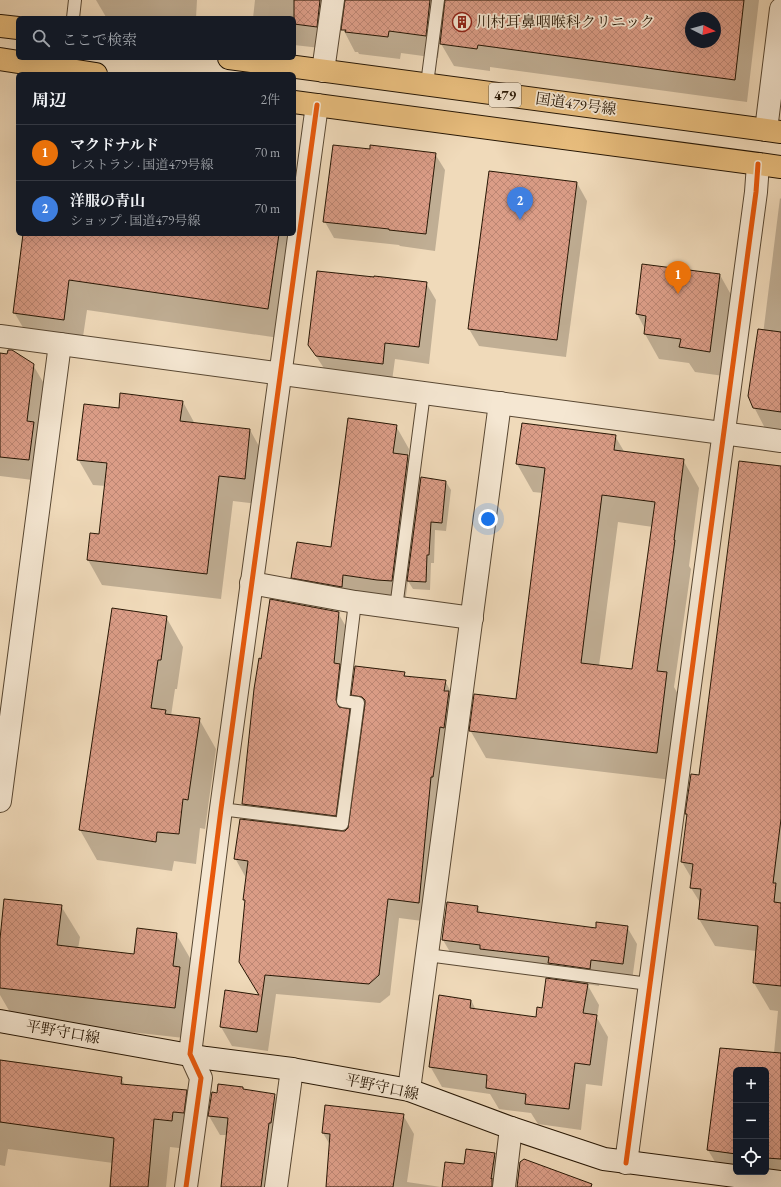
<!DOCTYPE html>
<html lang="ja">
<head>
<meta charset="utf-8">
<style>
	:root { --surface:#171b24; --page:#20242c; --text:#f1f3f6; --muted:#9ea1a6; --line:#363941; --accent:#c59692 }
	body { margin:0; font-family:"EB Garamond","Noto Serif JP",serif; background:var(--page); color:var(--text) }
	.controls { position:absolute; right:12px; bottom:12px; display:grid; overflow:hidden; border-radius:6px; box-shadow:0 4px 16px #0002 }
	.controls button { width:36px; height:36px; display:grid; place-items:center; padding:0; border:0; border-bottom:1px solid var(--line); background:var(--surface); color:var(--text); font:20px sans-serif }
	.compass { position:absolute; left:685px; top:12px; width:36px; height:36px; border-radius:50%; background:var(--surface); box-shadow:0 4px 16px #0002; rotate:96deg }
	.you { position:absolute; left:488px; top:519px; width:14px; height:14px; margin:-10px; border:3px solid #fff; border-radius:50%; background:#1a73e8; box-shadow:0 0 0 6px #1a73e833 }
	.badge { display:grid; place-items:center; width:26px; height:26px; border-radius:50%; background:var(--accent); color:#fff; font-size:13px; font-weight:700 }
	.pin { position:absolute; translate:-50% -33px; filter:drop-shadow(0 1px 2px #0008) }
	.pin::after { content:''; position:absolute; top:21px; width:14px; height:12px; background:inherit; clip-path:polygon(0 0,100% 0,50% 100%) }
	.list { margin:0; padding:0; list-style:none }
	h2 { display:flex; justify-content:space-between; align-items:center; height:52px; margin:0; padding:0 16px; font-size:17px }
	h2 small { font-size:13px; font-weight:400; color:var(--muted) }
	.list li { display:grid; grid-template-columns:26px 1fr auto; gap:12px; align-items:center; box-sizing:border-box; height:56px; padding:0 16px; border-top:1px solid var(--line) }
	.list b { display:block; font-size:15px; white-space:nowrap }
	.list p { margin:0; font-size:13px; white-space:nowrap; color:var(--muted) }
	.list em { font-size:13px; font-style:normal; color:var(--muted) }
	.icon { flex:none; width:22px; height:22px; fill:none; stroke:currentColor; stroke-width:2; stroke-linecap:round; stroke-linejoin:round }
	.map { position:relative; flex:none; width:781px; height:1187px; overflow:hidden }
	.search { position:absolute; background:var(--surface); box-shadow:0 4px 16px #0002; left:16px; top:16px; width:280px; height:44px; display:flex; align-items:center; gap:10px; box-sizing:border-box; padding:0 14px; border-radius:6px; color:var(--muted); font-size:15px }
	.panel { position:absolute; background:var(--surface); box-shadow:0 4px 16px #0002; left:16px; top:72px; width:280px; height:164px; border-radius:6px }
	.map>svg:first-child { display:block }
	.shadow { fill:#0003; fill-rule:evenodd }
	.building { fill:url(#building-cross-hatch); stroke:#261604; fill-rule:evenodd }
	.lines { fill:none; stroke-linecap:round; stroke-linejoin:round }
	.lane-casing { stroke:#584732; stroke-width:14 }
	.street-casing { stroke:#584732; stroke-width:24 }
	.secondary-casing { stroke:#261604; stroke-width:24 }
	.highway-casing { stroke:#261604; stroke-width:24 }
	.lane { stroke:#f5e7d2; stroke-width:12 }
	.street { stroke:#f5e7d2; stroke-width:22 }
	.secondary { stroke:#f5e7d2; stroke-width:22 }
	.highway { stroke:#e8bd7d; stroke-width:22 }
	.cycleway-casing { stroke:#f5e7d2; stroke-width:8 }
	.cycleway { stroke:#e8590c; stroke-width:5 }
	.labels { text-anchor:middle; stroke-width:3.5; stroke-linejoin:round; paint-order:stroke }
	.shield { fill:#f5e7d2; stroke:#645542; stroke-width:1 }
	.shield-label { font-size:14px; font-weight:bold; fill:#261604 }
	.poi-label { font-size:15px; fill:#261604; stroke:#f5e7d2; text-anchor:start }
	.street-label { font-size:15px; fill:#261604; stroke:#f5e7d2 }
</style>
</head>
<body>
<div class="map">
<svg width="781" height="1187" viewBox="0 0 781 1187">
	<defs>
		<pattern id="building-cross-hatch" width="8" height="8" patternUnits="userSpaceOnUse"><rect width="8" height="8" fill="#db9d87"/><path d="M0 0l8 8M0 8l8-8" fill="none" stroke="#bc8673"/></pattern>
	</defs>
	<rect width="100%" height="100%" fill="#f0daba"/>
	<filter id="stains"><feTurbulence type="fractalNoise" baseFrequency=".005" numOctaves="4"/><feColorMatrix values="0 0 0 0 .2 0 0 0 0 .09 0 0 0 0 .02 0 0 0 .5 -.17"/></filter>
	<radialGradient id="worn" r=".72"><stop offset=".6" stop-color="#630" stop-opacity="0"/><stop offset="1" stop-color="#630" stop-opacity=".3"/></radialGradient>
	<g class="shadow">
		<polygon points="96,0 197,0 196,18 106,17"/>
		<path d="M 255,0 L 759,0 L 747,102 L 490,67 L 490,71 L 454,66 L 440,42 L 438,58 L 401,53 L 400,59 L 359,54 L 358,52 L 355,52 L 343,29 L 345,10 L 341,11 L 329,49 L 294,45 L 294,18 L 253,18 ZM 691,18 L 715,18 L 715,42 L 691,42 Z"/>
		<polygon points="371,150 435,154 445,170 435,251 400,246 399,245 334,238 325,222"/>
		<polygon points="577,183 587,201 566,357 479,346 469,329"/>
		<polygon points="780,198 781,199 781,433 767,432 754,407"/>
		<polygon points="24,234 294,234 286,339 87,310 81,350 32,343 14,312"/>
		<polygon points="643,265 720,275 734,300 724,376 695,372 689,363 659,359 645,334 645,329 637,314"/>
		<polygon points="426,283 436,300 429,364 395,359 392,381 327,373 309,345"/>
		<polygon points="0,354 33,365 46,387 41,481 0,476"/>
		<polygon points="183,402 195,424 250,430 264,455 259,504 233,501 221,599 102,585 88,560 100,535 106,486 93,485 78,459 119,409"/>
		<polygon points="396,426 409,449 408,457 420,478 446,482 451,490 446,531 435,530 434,563 431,563 430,590 413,589 408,581 405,603 306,601 292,577 332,548"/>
		<path d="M 615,436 L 625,453 L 683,460 L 699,488 L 689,566 L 691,569 L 674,687 L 682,701 L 672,780 L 486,758 L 470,730 L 517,700 L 543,493 L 533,492 L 517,464 ZM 618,522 L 653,527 L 633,670 L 599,666 Z"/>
		<path d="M 781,467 L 781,1184 L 724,1177 L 708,1150 L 721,1049 L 774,1053 L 778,1011 L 770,1010 L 754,983 L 756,951 L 715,946 L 699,919 L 701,904 L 691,888 L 692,879 L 682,862 L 688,817 L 686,814 L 700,776 ZM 736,1070 L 766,1070 L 766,1172 L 736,1172 Z"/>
		<polygon points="112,609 166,617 183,647 177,689 175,689 171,716 199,719 216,749 205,829 200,828 196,864 174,861 172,871 97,860 80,830"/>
		<polygon points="338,613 348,630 349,682 347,710 349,710 359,728 345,832 349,829 364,714 352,694 404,673 406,677 445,681 456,701 430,922 399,918 390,995 380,1003 276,994 268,1051 232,1046 221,1027 260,996 246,902 245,899 246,878 235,858 253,822 243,804 262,660"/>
		<polygon points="61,906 80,937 78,949 135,955 176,934 194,965 193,1039 14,1019 0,995 0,948"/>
		<polygon points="477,907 482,914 597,929 627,927 637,944 632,981 601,977 599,986 587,984 599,1005 597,1018 608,1037 602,1086 586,1084 581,1130 538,1124 531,1113 499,1109 490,1094 442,1087 430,1066 471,1000 476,1010 537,1018 559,981 555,974 453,957 443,940"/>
		<polygon points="0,1061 121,1078 125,1085 186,1091 202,1119 188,1149 170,1147 166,1187 111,1187 113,1163 8,1149 5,1166 0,1165"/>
		<polygon points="243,1088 244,1091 274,1095 285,1114 274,1187 221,1187 227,1135 220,1135 209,1116 218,1094"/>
		<polygon points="403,1115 414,1134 407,1182 441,1187 327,1187 330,1145 323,1133"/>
		<polygon points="494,1154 505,1173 503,1187 443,1187 464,1165"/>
	</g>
	<g class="building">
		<polygon points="294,0 320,0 317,27 294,24"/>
		<polygon points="345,0 430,0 426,36 389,31 388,37 345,32 346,30 341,30"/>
		<path d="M 445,0 L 744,0 L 735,80 L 478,45 L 477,49 L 440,44 ZM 691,18 L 715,18 L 715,42 L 691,42 Z"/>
		<polygon points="333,145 370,149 370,145 436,153 426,234 389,230 389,229 323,222"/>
		<polygon points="489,171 577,182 557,340 468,329"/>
		<polygon points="23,234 279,234 268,309 69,280 64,320 13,313"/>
		<polygon points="642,264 720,274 710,352 679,347 681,339 644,334 646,316 636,314"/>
		<polygon points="317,271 374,277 374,276 427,282 419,347 385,343 383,364 316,356 308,345"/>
		<polygon points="758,329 781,332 781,412 753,408 748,396"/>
		<polygon points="8,350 12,350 34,364 27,421 34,422 29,460 0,457 0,353 7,354"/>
		<polygon points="120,393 183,401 180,421 250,429 245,479 219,476 207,574 87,560 90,533 99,534 107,463 77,460 84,404 119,408"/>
		<polygon points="348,418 397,425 393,453 408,455 392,581 377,580 343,575 342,587 291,578 297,542 331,547"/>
		<path d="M 522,423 L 616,435 L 614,450 L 684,459 L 674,540 L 675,540 L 657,671 L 667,672 L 657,753 L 469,731 L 474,694 L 516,699 L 545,468 L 516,464 ZM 602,495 L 655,502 L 632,669 L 581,663 Z"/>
		<polygon points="739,461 781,466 781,819 773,883 776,883 774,902 781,903 781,986 753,983 758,926 698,919 701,889 690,888 693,864 681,862 687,814 685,814 691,774 699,775"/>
		<polygon points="421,477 446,481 442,523 431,522 429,555 427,555 426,582 407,581"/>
		<polygon points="270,599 339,612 334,663 340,664 336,700 339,707 350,709 336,816 242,804 254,689 259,658 261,659"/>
		<polygon points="112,608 167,616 161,660 158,660 151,708 166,710 165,714 200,718 188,800 183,799 179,834 157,832 156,842 79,830"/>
		<polygon points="355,666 405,672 404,676 446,680 444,691 449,691 444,728 440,727 433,777 431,777 419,903 388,899 379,975 369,984 265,975 257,1032 220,1027 225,990 259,995 239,962 245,900 243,900 248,861 234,859 240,819 341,831 345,831 348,828 365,704 365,700 362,697 351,695"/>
		<polygon points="4,899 62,905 57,945 134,954 137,928 177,933 173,966 180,967 175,1008 0,988 0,939"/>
		<polygon points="447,902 478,906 477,912 596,928 596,922 628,926 623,964 591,960 590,969 548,963 549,957 480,949 480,945 442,940"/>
		<polygon points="546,978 588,984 583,1013 597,1015 590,1065 575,1063 569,1109 525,1104 526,1094 486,1088 487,1075 429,1067 439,995 471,1000 470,1008 536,1017 537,1007 542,1008"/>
		<polygon points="720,1048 781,1053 781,1159 766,1158 766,1070 736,1070 736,1154 707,1150"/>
		<polygon points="0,1060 122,1077 121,1084 187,1090 184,1113 173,1112 172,1121 154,1119 148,1187 110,1187 114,1138 0,1122"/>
		<polygon points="218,1084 243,1087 243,1089 275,1094 271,1123 269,1123 261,1187 221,1187 228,1118 208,1116 212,1092 217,1093"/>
		<polygon points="325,1105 404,1114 393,1187 326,1187 330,1134 322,1133"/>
		<polygon points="466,1149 495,1153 491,1179 492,1178 492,1187 442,1187 445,1162 464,1164"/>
		<polygon points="524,1159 592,1184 591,1187 517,1187 520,1162"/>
	</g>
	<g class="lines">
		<defs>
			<g id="lane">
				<polyline points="73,18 75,0"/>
				<polyline points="427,84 438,0"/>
				<polyline points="396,608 424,393"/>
				<polyline points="221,809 342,824 358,703 343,701 355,602"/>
				<polyline points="427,955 649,984"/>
			</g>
			<g id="street">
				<polyline points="323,71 333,0"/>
				<polyline points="766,130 781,9"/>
				<polyline points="0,336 781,441"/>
				<polyline points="251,583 355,602 472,618"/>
				<polyline points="0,801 60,344"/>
				<polyline points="409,1090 500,403"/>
				<polyline points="626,1163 756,192 758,164"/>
				<polyline points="186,1187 201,1078 190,1054 221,809 317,105"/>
				<polyline points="276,1187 292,1069"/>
				<polyline points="504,1187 511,1128"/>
			</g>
			<polyline id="secondary" points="0,1021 206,1058 292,1069 409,1090 511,1128 604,1159 781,1182"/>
			<g id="highway">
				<polyline points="0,26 18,28"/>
				<polyline points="229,58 781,132"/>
				<polyline points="0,59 96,74"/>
				<polyline points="294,102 781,167"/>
			</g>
		</defs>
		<use href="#lane" class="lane-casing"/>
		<use href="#street" class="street-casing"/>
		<use href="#secondary" class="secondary-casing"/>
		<use href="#highway" class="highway-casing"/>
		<use href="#lane" class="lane"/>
		<use href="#street" class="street"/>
		<use href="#secondary" class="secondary"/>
		<use href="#highway" class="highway"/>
		<defs>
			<g id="cycleway">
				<polyline points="626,1163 756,192 758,164"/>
				<polyline points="186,1187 201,1078 190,1054 221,809 317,105"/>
			</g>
		</defs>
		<use href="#cycleway" class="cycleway-casing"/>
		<use href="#cycleway" class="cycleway"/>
	</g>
	<defs>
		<symbol id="building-ring" viewBox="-11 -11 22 22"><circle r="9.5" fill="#f5e7d2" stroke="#8f2418" stroke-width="1.5"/><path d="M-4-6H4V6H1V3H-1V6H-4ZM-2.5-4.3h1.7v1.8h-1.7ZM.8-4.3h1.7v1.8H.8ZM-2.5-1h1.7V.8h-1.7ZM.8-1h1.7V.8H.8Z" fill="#8f2418"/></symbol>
	</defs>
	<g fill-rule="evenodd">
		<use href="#building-ring" x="451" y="11" width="22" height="22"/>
	</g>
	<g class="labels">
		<rect class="shield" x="489" y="83" width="32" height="24" rx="3"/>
		<g class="shield-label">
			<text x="505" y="100">479</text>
		</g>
		<g class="poi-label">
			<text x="476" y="27">川村耳鼻咽喉科クリニック</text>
		</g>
		<g class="street-label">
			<text transform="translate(576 104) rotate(8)" y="5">国道479号線</text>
			<text transform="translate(63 1032) rotate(10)" y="5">平野守口線</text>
			<text transform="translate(382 1087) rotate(12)" y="5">平野守口線</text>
		</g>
	</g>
	<rect width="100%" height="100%" filter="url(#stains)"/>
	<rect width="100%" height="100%" fill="url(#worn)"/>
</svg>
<div class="controls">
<button>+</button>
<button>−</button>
<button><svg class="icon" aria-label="locate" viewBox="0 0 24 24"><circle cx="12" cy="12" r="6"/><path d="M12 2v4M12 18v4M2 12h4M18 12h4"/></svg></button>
</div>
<svg class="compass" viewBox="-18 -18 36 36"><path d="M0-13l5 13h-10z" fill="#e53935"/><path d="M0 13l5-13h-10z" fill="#9ea1a6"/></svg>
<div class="you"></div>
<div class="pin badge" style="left:678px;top:294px;background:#e8710a">1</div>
<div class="pin badge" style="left:520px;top:220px;background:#3f7fe0">2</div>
<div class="search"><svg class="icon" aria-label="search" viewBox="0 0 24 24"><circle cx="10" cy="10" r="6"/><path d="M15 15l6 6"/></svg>ここで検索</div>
<section class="panel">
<h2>周辺<small>2件</small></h2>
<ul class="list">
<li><span class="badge" style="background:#e8710a">1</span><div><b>マクドナルド</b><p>レストラン · 国道479号線</p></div><em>70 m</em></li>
<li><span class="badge" style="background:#3f7fe0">2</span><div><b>洋服の青山</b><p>ショップ · 国道479号線</p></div><em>70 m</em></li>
</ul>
</section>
</div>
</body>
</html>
